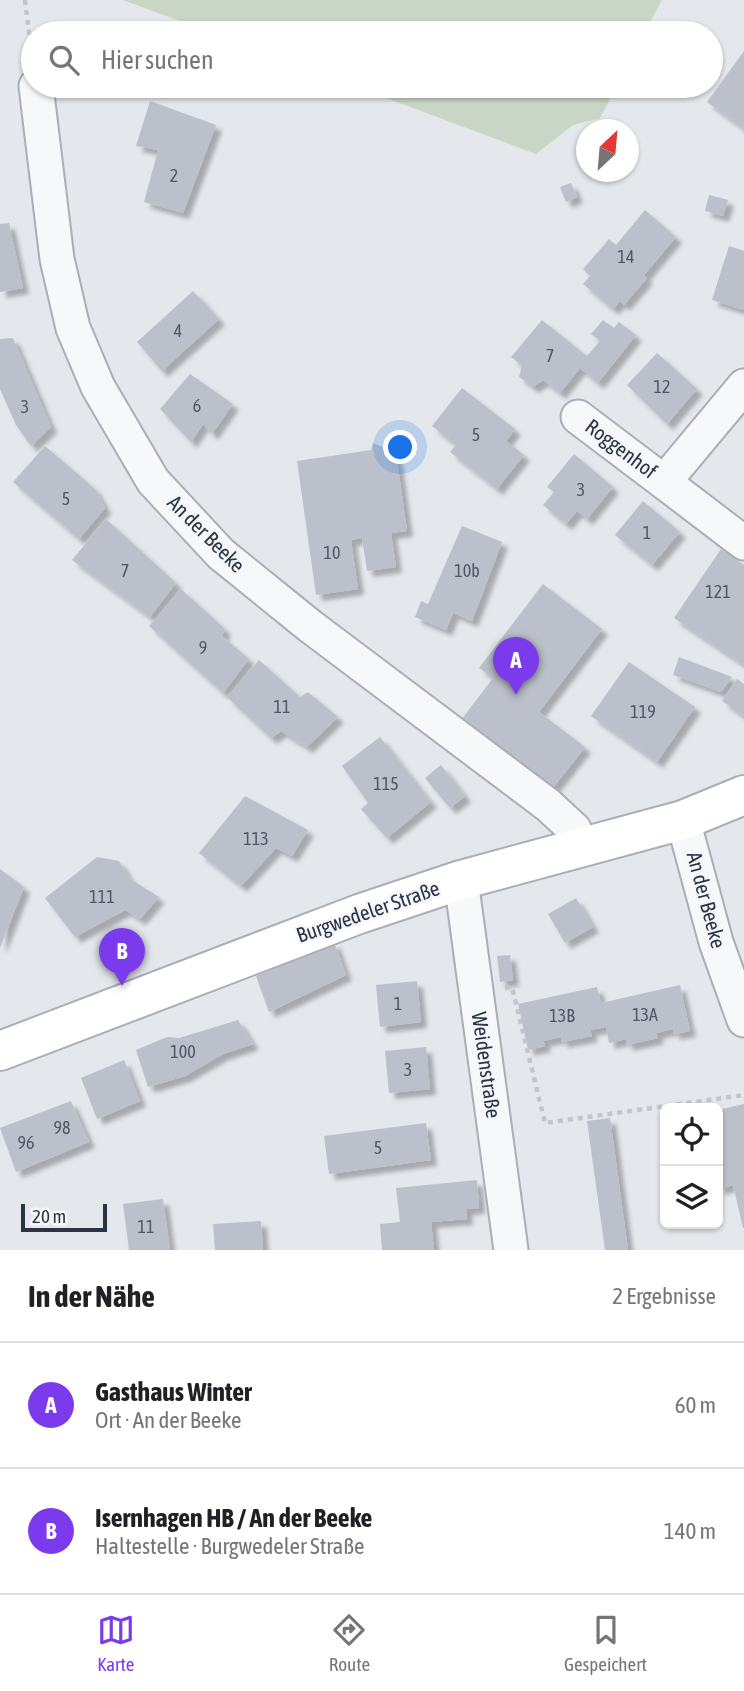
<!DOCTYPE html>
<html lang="de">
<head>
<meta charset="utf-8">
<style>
	:root { --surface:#fff; --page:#f2f2f2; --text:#202124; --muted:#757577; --line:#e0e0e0; --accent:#7c3aed }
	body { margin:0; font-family:"Asap Condensed",sans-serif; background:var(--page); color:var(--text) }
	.controls { position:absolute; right:21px; bottom:21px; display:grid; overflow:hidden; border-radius:10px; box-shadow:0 2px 5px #0004 }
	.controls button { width:63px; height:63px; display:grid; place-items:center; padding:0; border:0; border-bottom:2px solid var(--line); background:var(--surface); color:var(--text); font:35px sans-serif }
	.compass { position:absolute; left:576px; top:119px; width:63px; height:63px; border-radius:50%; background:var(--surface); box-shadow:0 2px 5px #0004; rotate:26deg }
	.scale { position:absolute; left:21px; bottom:18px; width:86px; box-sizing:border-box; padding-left:7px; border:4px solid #2b3445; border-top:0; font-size:19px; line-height:24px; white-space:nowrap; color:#2b3445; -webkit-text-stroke:5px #f4f6f9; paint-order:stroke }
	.you { position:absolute; left:401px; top:448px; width:24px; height:24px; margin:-18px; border:5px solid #fff; border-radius:50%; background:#1a73e8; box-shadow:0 0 0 10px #1a73e833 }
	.badge { display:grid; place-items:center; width:46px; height:46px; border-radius:50%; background:var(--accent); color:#fff; font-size:23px; font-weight:700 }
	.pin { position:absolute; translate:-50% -58px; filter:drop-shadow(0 2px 4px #0008) }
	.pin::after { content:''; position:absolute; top:37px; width:24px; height:21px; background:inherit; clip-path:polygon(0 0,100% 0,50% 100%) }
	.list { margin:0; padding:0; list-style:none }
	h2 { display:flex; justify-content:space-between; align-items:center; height:91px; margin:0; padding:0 28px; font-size:30px }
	h2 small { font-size:23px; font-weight:400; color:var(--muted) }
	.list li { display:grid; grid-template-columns:46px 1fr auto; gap:21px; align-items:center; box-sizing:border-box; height:126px; padding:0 28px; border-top:2px solid var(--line) }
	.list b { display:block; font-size:26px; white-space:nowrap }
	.list p { margin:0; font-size:23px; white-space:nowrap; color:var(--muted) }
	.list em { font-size:23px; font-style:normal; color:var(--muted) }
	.icon { flex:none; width:38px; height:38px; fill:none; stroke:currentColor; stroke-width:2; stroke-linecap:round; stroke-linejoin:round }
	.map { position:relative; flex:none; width:744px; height:1250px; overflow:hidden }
	.search { position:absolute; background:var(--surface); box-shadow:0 2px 5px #0004; left:21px; right:21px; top:21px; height:77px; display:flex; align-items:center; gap:18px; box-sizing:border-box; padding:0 24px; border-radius:38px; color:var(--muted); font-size:26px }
	.sheet { height:343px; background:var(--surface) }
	nav { display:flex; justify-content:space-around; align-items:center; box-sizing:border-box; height:98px; border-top:2px solid var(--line); background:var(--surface); font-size:19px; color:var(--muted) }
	nav a { display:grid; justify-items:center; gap:4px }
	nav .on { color:var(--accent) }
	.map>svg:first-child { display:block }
	.green { fill:#c9d6c5 }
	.building { fill:#bbc0ca; filter:url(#shadow) }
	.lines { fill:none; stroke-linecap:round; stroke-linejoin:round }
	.street-casing { stroke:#a9aeb7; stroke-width:37 }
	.secondary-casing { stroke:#a9aeb7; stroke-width:42 }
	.path { stroke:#c2c5cb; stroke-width:4.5; stroke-dasharray:5 5; stroke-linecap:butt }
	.street { stroke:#f7f8fa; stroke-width:33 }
	.secondary { stroke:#fff; stroke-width:38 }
	.labels { text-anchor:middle; stroke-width:5; stroke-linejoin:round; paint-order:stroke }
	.number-label { font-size:18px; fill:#4f5766 }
	.street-label { font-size:21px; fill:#2b3445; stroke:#f4f6f9 }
</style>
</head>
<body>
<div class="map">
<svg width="744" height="1250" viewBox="0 0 744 1250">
	<defs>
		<filter id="shadow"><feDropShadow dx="6" dy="6" stdDeviation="2" flood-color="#0004"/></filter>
	</defs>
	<rect width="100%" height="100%" fill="#e4e7ec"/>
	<g class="green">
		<polygon points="123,0 662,0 644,33 212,33"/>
		<polygon points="354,86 617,86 600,118 573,125 536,154"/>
	</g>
	<g class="building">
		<polygon points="744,51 744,129 707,102"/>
		<polygon points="150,101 216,125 183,213 144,202 158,150 136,146"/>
		<polygon points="571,183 577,197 566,202 560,187"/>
		<polygon points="709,195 728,200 723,216 705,211"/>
		<polygon points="645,210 676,237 644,275 647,278 624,305 620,301 613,309 583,284 590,276 583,269 609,239 616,245"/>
		<polygon points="9,223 23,288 0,292 0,224"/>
		<polygon points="729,246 744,251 744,310 712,300"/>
		<polygon points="193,291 219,319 162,371 137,342"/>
		<polygon points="542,320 587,356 600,341 591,334 603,320 614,328 619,322 636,335 598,383 580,368 560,393 543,380 533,387 519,377 522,365 511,357"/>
		<polygon points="13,338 51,427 31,446 16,425 0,389 0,339"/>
		<polygon points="657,353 697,389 667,424 627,385"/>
		<polygon points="190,374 233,404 212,434 203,424 191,442 160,409"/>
		<polygon points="462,388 515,429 506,441 524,455 497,489 450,452 456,445 432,426"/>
		<polygon points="373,443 385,448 395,446 407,531 391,533 396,567 367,571 362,538 351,540 358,589 316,595 297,461 371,450"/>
		<polygon points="45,446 95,489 105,508 79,539 13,482"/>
		<polygon points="574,454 613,487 587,519 577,511 566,524 543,505 554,492 547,487"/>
		<polygon points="643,501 680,532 652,565 615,535"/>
		<polygon points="106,519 176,583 150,617 72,560"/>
		<polygon points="462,526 502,542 472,621 453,613 446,630 415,617 421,601 428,604"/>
		<polygon points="721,549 744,565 744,665 674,618"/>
		<polygon points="543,584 602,629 539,712 585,747 552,789 461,720 493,678 479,668"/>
		<polygon points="181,589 225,629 222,636 249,659 223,693 149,626"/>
		<polygon points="679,657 732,677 721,692 673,675"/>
		<polygon points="259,660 300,697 308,692 338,717 307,747 281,731 271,738 227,697"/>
		<polygon points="629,662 695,707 657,762 591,716"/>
		<polygon points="737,679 744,684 744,716 722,701"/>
		<polygon points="380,737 431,802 387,838 361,809 368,803 342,766"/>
		<polygon points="441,765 465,796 450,808 425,778"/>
		<polygon points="245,796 308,830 292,856 276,848 241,886 199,853"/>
		<polygon points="97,857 119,861 130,879 159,897 140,919 125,910 75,937 45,898"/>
		<polygon points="0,869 24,887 0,948"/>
		<polygon points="576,898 593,927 565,943 548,914"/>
		<polygon points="334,942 346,975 269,1012 256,976"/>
		<polygon points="510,955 513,980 500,982 497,956"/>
		<polygon points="417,981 421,1022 380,1027 376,985"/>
		<polygon points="680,985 690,1031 674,1034 673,1029 656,1033 658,1038 627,1045 626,1039 609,1043 606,1027 590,1030 592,1036 562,1042 561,1037 543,1041 545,1046 528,1050 518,1004 597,987 601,1003"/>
		<polygon points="238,1020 253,1044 223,1054 185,1076 148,1087 136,1050 167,1037 179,1038"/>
		<polygon points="426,1047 430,1089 389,1093 385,1051"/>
		<polygon points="124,1060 140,1101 97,1119 81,1078"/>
		<polygon points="71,1101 89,1142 16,1172 0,1128"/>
		<polygon points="744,1104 744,1228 743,1228 733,1185 718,1189 718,1110"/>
		<polygon points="610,1118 628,1250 605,1250 587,1121"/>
		<polygon points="426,1123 431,1160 329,1174 324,1136"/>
		<polygon points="477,1180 479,1208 466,1209 467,1219 431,1222 434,1250 382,1250 380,1224 400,1222 396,1188"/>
		<polygon points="163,1199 170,1250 129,1250 123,1204"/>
		<polygon points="261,1221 263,1250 215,1250 213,1224"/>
	</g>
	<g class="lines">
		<defs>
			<g id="street">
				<polyline points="36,86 57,259 73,328 98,387 153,481 221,554 310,626 548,805 574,829 582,849"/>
				<polyline points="744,386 664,482 744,543"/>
				<polyline points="578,417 664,482"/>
				<polyline points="683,820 716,942 744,1020"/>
				<polyline points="461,880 511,1250"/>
			</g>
			<polyline id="secondary" points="0,1051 359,914 461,880 683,820 744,795"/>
		</defs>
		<use href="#street" class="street-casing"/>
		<use href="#secondary" class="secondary-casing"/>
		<g class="path">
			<polyline points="25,0 32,57"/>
			<polyline points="505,988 512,987 545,1123 744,1095"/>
		</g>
		<use href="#street" class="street"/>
		<use href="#secondary" class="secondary"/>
	</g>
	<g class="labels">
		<g class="number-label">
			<text x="174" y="182">2</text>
			<text x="626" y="263">14</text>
			<text x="178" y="337">4</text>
			<text x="550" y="362">7</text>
			<text x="662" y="393">12</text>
			<text x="197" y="412">6</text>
			<text x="25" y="413">3</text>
			<text x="476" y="441">5</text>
			<text x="581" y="496">3</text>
			<text x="66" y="505">5</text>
			<text x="647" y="539">1</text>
			<text x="332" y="559">10</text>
			<text x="125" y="577">7</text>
			<text x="467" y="577">10b</text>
			<text x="718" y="598">121</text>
			<text x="203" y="654">9</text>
			<text x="282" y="713">11</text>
			<text x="643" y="718">119</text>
			<text x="386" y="790">115</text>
			<text x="256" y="845">113</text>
			<text x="102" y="903">111</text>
			<text x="398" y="1010">1</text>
			<text x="645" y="1021">13A</text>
			<text x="562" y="1022">13B</text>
			<text x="183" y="1058">100</text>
			<text x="408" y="1076">3</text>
			<text x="62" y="1134">98</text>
			<text x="26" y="1149">96</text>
			<text x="378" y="1154">5</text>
			<text x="146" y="1233">11</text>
		</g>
		<g class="street-label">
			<text transform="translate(621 449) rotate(37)" y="7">Roggenhof</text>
			<text transform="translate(206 534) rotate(45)" y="7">An der Beeke</text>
			<text transform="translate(706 900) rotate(75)" y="7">An der Beeke</text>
			<text transform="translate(368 912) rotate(-19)" y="7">Burgwedeler Straße</text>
			<text transform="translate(486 1065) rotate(82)" y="7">Weidenstraße</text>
		</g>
	</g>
</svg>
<div class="controls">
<button><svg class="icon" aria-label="locate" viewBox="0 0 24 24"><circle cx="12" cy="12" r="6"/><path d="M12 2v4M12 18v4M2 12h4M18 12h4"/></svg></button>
<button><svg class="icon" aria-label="layers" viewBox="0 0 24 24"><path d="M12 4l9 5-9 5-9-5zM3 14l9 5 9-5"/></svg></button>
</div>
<svg class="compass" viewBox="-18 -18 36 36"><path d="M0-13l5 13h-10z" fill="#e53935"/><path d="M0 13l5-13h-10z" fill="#757577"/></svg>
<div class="scale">20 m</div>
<div class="you"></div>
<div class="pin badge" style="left:516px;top:695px">A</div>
<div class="pin badge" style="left:122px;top:986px">B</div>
<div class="search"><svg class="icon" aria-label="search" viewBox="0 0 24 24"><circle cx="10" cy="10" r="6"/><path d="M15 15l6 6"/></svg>Hier suchen</div>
</div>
<section class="sheet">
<h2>In der Nähe<small>2 Ergebnisse</small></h2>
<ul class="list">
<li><span class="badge">A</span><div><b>Gasthaus Winter</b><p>Ort · An der Beeke</p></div><em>60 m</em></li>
<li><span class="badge">B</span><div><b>Isernhagen HB / An der Beeke</b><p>Haltestelle · Burgwedeler Straße</p></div><em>140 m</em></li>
</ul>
</section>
<nav>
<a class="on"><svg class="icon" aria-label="map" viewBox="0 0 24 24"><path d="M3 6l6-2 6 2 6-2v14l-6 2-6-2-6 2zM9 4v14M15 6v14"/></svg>Karte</a>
<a><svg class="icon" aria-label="directions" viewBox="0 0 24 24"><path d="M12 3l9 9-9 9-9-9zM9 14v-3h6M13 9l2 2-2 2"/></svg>Route</a>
<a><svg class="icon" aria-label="saved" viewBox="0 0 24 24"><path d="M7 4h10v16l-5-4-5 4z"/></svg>Gespeichert</a>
</nav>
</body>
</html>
